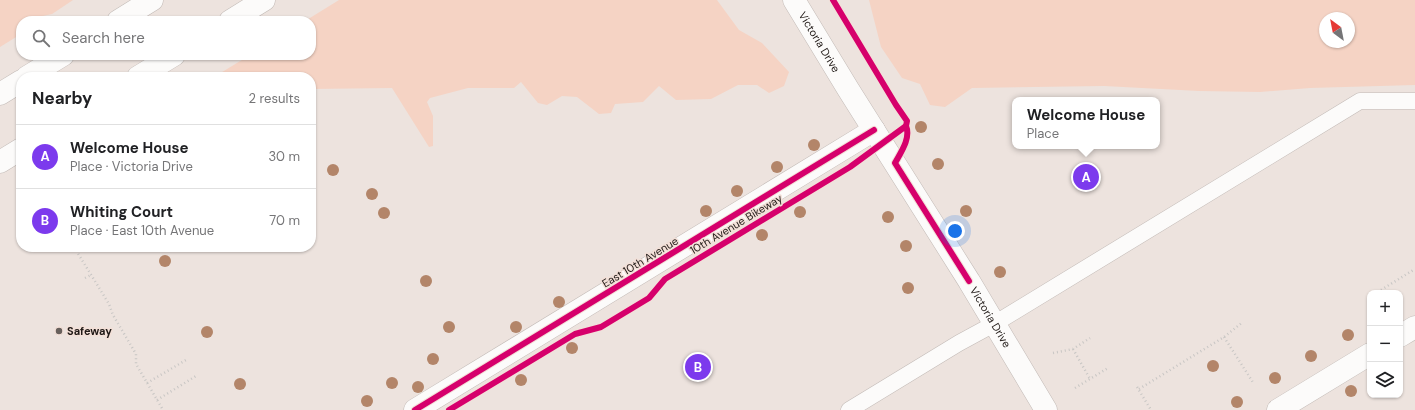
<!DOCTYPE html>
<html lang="en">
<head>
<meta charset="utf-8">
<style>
	:root { --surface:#fff; --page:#f2f2f2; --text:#202124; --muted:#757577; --line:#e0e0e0; --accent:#7c3aed }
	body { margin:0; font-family:"DM Sans",sans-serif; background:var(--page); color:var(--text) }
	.controls { position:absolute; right:12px; bottom:12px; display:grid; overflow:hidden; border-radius:8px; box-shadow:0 1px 3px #0004 }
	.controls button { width:36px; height:36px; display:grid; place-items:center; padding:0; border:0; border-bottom:1px solid var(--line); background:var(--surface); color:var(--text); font:20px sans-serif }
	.compass { position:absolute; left:1319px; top:12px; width:36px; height:36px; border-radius:50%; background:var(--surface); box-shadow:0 1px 3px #0004; rotate:328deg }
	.you { position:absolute; left:955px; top:231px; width:14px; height:14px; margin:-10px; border:3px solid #fff; border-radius:50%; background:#1a73e8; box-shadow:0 0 0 6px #1a73e833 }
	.badge { display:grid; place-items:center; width:26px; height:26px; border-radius:50%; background:var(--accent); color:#fff; font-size:13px; font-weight:700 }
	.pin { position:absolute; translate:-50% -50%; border:2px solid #fff; box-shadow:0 1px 4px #0006 }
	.popup { position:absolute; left:1012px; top:97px; width:148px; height:52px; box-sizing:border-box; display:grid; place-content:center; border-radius:8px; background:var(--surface); filter:drop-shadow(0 1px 3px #0005); font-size:13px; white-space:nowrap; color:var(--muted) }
	.popup b { font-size:15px; color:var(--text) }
	.popup::after { content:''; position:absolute; left:50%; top:100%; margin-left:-8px; border:8px solid transparent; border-top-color:var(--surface) }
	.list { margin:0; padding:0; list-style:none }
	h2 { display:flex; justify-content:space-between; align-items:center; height:52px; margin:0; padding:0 16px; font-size:17px }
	h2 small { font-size:13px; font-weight:400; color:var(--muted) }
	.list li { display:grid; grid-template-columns:26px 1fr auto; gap:12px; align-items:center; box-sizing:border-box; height:64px; padding:0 16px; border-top:1px solid var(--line) }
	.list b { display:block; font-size:15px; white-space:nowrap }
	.list p { margin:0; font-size:13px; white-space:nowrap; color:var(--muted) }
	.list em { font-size:13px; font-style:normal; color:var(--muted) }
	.icon { flex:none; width:22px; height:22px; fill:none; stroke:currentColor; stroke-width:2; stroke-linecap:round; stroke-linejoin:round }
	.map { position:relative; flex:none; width:1415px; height:410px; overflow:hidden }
	.search { position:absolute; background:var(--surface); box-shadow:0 1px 3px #0004; left:16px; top:16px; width:300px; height:44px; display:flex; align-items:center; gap:10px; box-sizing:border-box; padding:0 14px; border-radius:16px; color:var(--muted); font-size:15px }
	.panel { position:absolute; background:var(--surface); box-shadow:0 1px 3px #0004; left:16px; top:72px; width:300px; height:180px; border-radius:16px }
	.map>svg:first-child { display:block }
	.green { fill:#f5d3c4; fill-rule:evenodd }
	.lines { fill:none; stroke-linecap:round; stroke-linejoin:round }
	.service-casing { stroke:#c2bab6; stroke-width:17 }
	.minor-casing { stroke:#c2bab6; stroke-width:23 }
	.tertiary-casing { stroke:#c2bab6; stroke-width:23 }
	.primary-casing { stroke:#c2bab6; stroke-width:23 }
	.path { stroke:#c8c6c4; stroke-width:2.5; stroke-dasharray:1 3; stroke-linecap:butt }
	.service { stroke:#fcfbfa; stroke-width:16 }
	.minor { stroke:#fcfbfa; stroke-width:22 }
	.tertiary { stroke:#fcfbfa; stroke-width:22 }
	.primary { stroke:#fcfbfa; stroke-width:22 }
	.cycleway-casing { stroke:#f3e0d8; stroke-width:8 }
	.cycleway { stroke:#d6006c; stroke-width:6 }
	.tree { fill:#b38569 }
	.poi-dot { fill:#68605c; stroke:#f3e0d8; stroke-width:1.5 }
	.labels { text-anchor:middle; stroke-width:3; stroke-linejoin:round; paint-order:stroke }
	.street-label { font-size:11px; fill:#201916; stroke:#f3e0d8 }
	.poi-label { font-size:11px; font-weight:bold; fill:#201916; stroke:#f3e0d8; text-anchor:start }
</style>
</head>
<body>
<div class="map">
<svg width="1415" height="410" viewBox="0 0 1415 410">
	<rect width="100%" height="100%" fill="#ede3de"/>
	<g class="green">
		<polygon points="0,0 73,0 52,14 33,18 33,21 21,21 21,34 0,47"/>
		<polygon points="339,0 717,0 739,30 762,43 789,72 784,86 769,93 757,85 738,85 711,99 676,100 659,86 643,102 615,104 611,113 599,114 577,97 562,96 547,105 538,103 521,82 514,88 468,88 430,98 427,102 433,116 433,146 429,147 392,88 311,89 311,77 214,77 250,55 311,55 311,21 305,21"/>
		<path d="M 869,0 L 1415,0 L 1415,85 L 1310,88 L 1260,92 L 1199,91 L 1104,86 L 972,88 L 945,107 L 930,105 L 920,84 L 902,78 L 881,47 ZM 1325,18 L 1349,18 L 1349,42 L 1325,42 Z"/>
	</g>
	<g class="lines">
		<defs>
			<polyline id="service" points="849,410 959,343 994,324 1360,101 1415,101"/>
			<g id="minor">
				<polyline points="1400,336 1415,327"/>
				<polyline points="415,410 874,130"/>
				<polyline points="1278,410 1370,354"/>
			</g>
			<g id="tertiary">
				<path id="s1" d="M 794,0 L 848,89 L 969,281 L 1046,410"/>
			</g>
			<g id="primary">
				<polyline points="118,21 152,0"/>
				<polyline points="230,21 264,0"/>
				<polyline points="27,77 63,55"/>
				<polyline points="138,77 174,55"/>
				<polyline points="0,94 21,81"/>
				<polyline points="0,162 21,149"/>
			</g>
		</defs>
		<use href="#service" class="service-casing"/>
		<use href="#minor" class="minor-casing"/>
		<use href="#tertiary" class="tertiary-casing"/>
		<use href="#primary" class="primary-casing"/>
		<g class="path">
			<polyline points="74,247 109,304 113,315 136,354 136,364 163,410"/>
			<polyline points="85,278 91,275"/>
			<polyline points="1381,290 1415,269"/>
			<polyline points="1224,337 1254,384"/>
			<polyline points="1073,349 1090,379"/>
			<polyline points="1053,353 1073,349 1090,338"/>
			<polyline points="147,383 186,360"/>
			<polyline points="1137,387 1151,410"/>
			<polyline points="1075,388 1108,368"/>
			<polyline points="1139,389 1224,337 1243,322"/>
			<polyline points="157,400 196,376"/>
		</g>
		<use href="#service" class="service"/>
		<use href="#minor" class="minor"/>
		<use href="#tertiary" class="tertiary"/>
		<use href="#primary" class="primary"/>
		<defs>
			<g id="cycleway">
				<path d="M 906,126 C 911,138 901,152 895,163 L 969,281"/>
				<polyline points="415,410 874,130"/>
				<polyline points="449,410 575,334 601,327 649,298 665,279 850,167 906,126 907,121 896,105 833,0"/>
			</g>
		</defs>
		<use href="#cycleway" class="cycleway-casing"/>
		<use href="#cycleway" class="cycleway"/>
	</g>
	<g class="tree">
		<circle cx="921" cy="127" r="6"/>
		<circle cx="814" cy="145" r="6"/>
		<circle cx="938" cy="164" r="6"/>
		<circle cx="777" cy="167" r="6"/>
		<circle cx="333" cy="170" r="6"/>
		<circle cx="737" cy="191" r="6"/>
		<circle cx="372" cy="194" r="6"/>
		<circle cx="706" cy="211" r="6"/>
		<circle cx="966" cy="211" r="6"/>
		<circle cx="800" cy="212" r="6"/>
		<circle cx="384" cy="213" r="6"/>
		<circle cx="888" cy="217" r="6"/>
		<circle cx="762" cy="235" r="6"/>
		<circle cx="906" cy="246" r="6"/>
		<circle cx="165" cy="261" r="6"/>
		<circle cx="1000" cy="272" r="6"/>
		<circle cx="426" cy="281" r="6"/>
		<circle cx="908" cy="288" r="6"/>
		<circle cx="559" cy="302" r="6"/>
		<circle cx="449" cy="327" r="6"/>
		<circle cx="516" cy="327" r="6"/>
		<circle cx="207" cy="332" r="6"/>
		<circle cx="1348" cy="335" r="6"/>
		<circle cx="572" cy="348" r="6"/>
		<circle cx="1311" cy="356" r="6"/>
		<circle cx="433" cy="359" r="6"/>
		<circle cx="1213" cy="366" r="6"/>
		<circle cx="1275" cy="378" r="6"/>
		<circle cx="521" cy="380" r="6"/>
		<circle cx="392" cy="383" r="6"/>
		<circle cx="240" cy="384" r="6"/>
		<circle cx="418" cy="387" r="6"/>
		<circle cx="1351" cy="391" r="6"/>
		<circle cx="367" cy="401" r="6"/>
		<circle cx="1237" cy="402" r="6"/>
	</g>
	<circle class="poi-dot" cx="59" cy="331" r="4"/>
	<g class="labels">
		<g class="street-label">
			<text dy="4" stroke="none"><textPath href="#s1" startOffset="49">Victoria Drive</textPath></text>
			<text transform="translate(736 224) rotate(-31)" y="4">10th Avenue Bikeway</text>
			<text transform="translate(640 262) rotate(-31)" y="4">East 10th Avenue</text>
			<text dy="4" stroke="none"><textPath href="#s1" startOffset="373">Victoria Drive</textPath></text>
		</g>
		<g class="poi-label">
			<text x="67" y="335">Safeway</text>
		</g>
	</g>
</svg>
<div class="controls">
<button>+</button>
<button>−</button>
<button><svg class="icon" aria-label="layers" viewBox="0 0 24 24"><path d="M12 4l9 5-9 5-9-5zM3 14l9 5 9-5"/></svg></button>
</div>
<svg class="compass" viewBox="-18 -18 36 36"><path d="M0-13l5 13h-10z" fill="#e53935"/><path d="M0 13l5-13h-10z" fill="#757577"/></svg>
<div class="you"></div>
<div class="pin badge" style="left:1086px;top:177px">A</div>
<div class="popup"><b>Welcome House</b>Place</div>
<div class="pin badge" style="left:698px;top:367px">B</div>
<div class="search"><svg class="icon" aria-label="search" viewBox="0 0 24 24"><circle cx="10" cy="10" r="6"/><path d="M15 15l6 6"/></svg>Search here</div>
<section class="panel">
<h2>Nearby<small>2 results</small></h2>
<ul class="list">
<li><span class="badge">A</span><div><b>Welcome House</b><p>Place · Victoria Drive</p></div><em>30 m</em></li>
<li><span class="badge">B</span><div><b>Whiting Court</b><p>Place · East 10th Avenue</p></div><em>70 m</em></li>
</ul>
</section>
</div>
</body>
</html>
